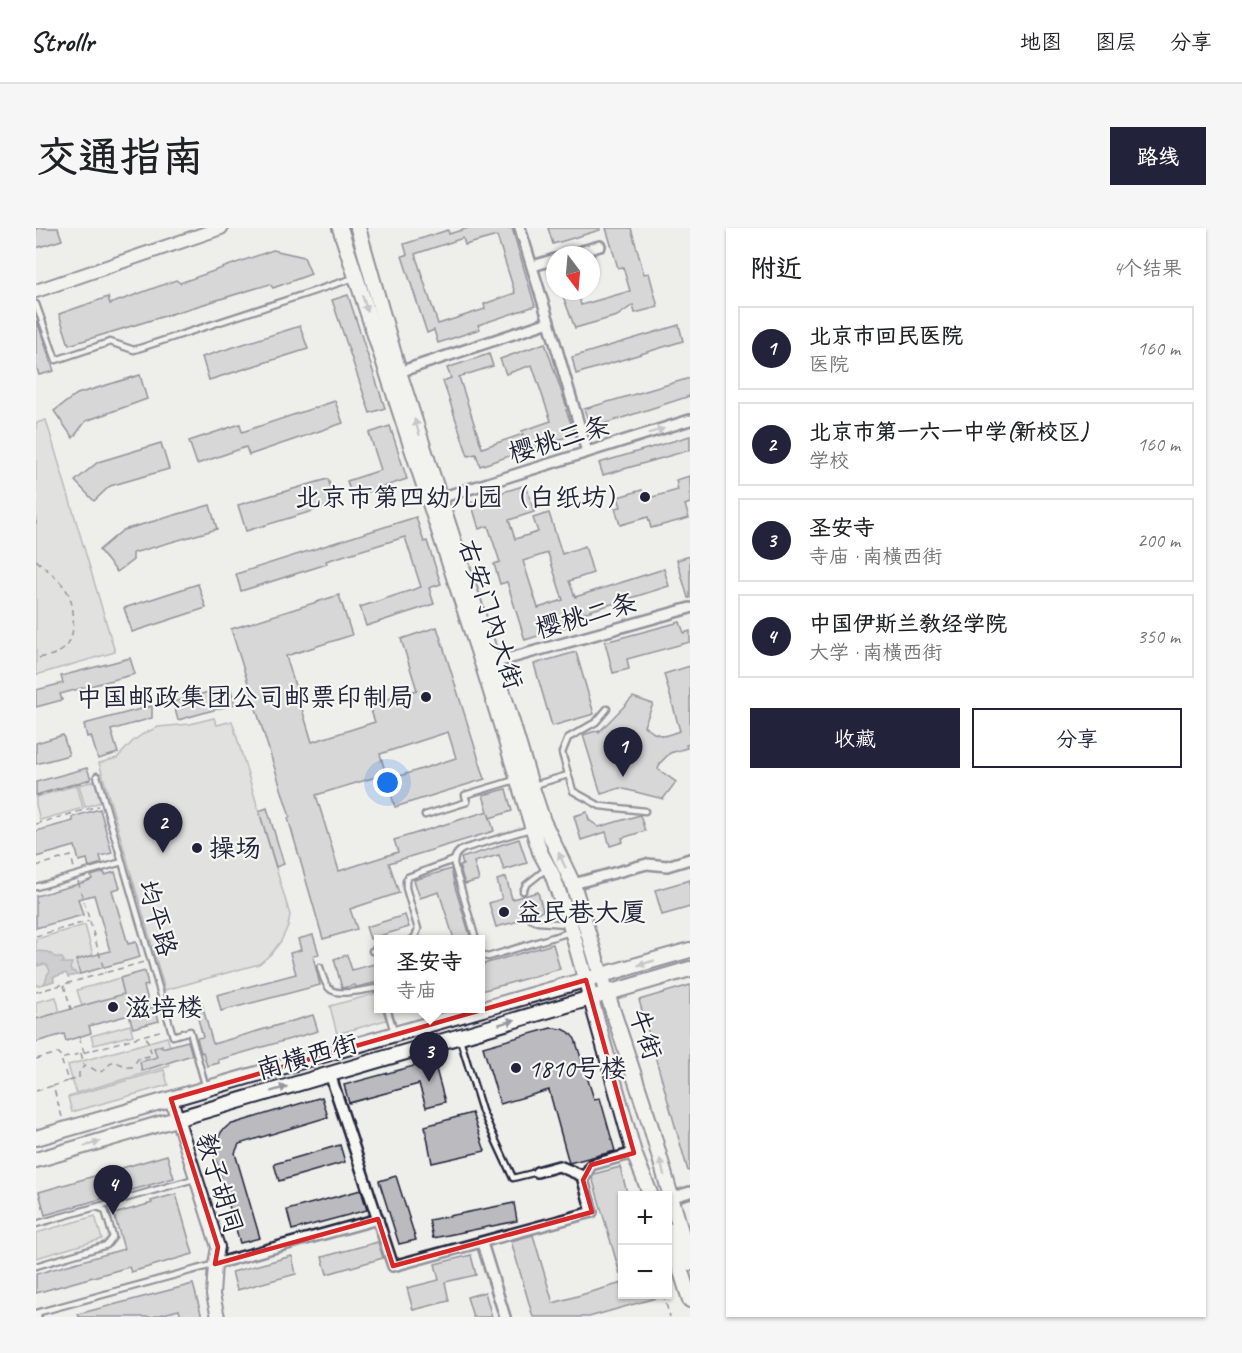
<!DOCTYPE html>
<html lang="zh">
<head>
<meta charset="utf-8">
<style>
	:root { --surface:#fff; --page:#f6f6f6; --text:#202124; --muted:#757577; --line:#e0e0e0; --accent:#22223b }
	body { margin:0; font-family:Caveat,"LXGW WenKai TC",sans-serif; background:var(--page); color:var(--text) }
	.controls { position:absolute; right:18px; bottom:18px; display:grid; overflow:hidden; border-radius:0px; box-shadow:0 2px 4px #0004 }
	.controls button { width:54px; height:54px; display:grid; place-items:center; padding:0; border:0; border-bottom:2px solid var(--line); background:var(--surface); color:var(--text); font:30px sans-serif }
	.compass { position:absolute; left:510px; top:18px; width:54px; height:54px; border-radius:50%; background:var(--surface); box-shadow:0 2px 4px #0004; rotate:164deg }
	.you { position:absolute; left:352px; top:555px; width:21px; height:21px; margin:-15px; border:4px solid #fff; border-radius:50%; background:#1a73e8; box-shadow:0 0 0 9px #1a73e833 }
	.badge { display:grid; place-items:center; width:39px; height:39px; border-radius:50%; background:var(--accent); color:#fff; font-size:20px; font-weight:700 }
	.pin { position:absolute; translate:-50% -50px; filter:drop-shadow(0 2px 3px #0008) }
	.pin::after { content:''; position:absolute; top:32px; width:21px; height:18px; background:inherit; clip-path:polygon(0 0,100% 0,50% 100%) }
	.popup { position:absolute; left:338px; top:707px; width:111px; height:78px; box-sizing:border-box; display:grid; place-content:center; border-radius:0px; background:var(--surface); filter:drop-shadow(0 2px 4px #0005); font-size:20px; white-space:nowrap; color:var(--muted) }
	.popup b { font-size:22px; color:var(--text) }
	.popup::after { content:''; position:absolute; left:50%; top:100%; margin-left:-12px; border:12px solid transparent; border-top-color:var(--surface) }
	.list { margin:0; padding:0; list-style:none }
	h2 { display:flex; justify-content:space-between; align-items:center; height:78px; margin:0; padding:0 24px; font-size:26px }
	h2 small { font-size:20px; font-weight:400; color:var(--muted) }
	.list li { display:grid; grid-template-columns:39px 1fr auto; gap:18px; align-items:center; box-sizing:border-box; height:84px; margin:0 12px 12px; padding:0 12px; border:2px solid var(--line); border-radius:0px }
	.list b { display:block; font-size:22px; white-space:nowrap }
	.list p { margin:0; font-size:20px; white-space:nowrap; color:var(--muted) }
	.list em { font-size:20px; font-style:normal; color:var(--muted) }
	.actions { display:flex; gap:12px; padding:18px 24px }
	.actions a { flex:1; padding:14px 0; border:2px solid var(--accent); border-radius:0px; text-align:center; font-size:21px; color:var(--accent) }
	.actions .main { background:var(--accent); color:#fff }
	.map { position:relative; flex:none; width:654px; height:1089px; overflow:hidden; border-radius:0px }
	header { display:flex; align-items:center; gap:36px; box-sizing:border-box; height:84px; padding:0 30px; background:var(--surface); border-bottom:2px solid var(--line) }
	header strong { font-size:28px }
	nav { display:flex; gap:33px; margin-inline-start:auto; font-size:21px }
	.intro { display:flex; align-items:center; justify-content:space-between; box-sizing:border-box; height:144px; padding:0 36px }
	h1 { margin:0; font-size:42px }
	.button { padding:15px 27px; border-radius:0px; background:var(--accent); color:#fff; font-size:21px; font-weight:700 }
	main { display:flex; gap:36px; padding:0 36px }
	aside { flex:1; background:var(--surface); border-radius:0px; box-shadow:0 2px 4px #0004 }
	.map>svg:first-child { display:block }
	.green { fill:#d0d0d1; stroke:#797986; stroke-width:1.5 }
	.water { fill:#a7a7af; stroke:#727281; stroke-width:1.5 }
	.building { fill:#bbbbbf; stroke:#22223b; stroke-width:1.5; fill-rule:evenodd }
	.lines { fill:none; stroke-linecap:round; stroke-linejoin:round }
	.service-casing { stroke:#22223b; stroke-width:9 }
	.minor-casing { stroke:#22223b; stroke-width:14 }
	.tertiary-casing { stroke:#22223b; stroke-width:16 }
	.secondary-casing { stroke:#22223b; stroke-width:18 }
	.path { stroke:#22223b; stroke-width:1.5; stroke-dasharray:6 4.5; stroke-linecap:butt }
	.service { stroke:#f6f6f2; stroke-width:4.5 }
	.minor { stroke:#f6f6f2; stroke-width:9 }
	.tertiary { stroke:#f6f6f2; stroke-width:12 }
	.secondary { stroke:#f6f6f2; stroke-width:14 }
	.oneway { fill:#9797a0 }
	.marked { fill:none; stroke:#d62828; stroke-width:4.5; stroke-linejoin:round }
	.poi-dot { fill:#22223b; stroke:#f6f6f2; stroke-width:2 }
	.labels { text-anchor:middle; stroke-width:4.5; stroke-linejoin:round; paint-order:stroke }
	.street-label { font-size:26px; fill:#22223b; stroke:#f6f6f2 }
	.poi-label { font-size:26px; fill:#22223b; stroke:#f6f6f2; text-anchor:start }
</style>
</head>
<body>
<header>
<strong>Strollr</strong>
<nav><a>地图</a><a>图层</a><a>分享</a></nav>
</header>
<div class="intro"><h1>交通指南</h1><a class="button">路线</a></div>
<main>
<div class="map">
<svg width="654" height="1089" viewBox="0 0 654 1089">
	<rect width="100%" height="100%" fill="#eeeeeb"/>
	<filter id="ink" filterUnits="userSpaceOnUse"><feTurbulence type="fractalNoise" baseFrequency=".0167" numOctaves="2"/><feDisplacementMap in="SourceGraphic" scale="12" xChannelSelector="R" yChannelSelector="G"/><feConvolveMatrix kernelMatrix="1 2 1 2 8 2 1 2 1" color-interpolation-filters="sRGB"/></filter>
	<g filter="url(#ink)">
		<g class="green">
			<polygon points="10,192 79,424 0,447 0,195"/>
			<polygon points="178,490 181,497 196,493 254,687 252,698 245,713 235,726 223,736 129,762 63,535 81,530 97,513 107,506 122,499 154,496"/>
			<polygon points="59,553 65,574 49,579 43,557"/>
			<polygon points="41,557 47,580 4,592 0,577 0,569"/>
			<polygon points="49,697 57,727 40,732 44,746 32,749 30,745 17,749 18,753 0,758 0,711"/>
			<polygon points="84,750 88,766 46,778 41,762"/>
			<polygon points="342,765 342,780 347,781 350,792 301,806 294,778"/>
			<polygon points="20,769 24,784 0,791 0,774"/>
			<polygon points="94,797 97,807 58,817 55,808"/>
			<polygon points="131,809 134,818 129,820 134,838 40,865 32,837"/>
			<polygon points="128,842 132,857 36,884 32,869"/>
			<polygon points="59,988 66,1011 0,1030 0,1005"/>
		</g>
		<polygon class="water" points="1,723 12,724 19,729 26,730 28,733 26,735 36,735 34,740 35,743 39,744 40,747 32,749 30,745 17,749 18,753 8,756 11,749 11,747 14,743 11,737 8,736 2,738 2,736 0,736 0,724"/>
		<g class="building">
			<polygon points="0,0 22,0 26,12 0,20"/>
			<path d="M 432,0 L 476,0 L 499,78 L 442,97 L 444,101 L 402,115 L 398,102 L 391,105 L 366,28 L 371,27 L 368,16 L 412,2 L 413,6 ZM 461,8 L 479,65 L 448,76 L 449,81 L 402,96 L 379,26 L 427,10 L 429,17 Z"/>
			<polygon points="512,0 564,0 564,2 517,16"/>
			<polygon points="570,0 595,0 608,46 613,45 622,79 599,85 597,77 581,88 539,100 525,63 541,63 545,77 594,63 587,39 582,40"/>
			<polygon points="237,22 268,29 275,46 237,60 234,56 33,117 23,86 72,69 74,76 140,52 144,55"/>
			<polygon points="312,67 349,180 334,185 296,72"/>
			<polygon points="0,93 1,93 18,143 3,147 0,137"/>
			<polygon points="643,97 647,113 540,146 536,129"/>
			<polygon points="264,98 272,121 173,152 166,129"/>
			<polygon points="509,115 529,174 532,182 530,182 539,206 444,238 440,226 432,228 407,153 415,150 411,140 453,126 457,138 423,149 446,220 487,206 486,203 515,193 496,137 470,146 464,131"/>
			<polygon points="104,147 111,171 50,193 37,210 18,183 41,166"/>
			<polygon points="654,150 654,168 555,200 548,181"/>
			<polygon points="299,173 307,195 213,227 210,219 161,236 153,213 204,196 206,204"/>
			<polygon points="354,198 371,251 316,269 311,253 345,242 333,205"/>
			<polygon points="654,208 654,222 567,247 563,235"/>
			<polygon points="125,215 133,241 74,258 58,273 39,253 62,234"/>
			<polygon points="654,248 654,275 649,277 653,290 615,300 612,289 584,297 579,280 585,279 582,269 606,262 609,271 642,262 640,252"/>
			<polygon points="292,251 300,276 210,303 202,277"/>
			<path d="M 490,257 L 498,284 L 473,292 L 479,311 L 502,304 L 497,290 L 513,285 L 526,326 L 549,318 L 557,345 L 533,353 L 539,369 L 628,341 L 633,358 L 544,386 L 546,394 L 489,412 L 471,354 L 464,356 L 458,336 L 464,334 L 452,298 L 443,301 L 435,274 ZM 512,325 L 527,372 L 502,380 L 487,333 Z"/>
			<polygon points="174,277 181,301 97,325 97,332 81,344 63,322 87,302"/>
			<polygon points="380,289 388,314 391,313 405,356 393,360 398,376 330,398 324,379 385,359 369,309 290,333 291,336 205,363 200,346"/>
			<polygon points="654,328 654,370 652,370 641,332"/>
			<polygon points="162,356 170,380 96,404 88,380"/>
			<polygon points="303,367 316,407 250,428 276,514 339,494 333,477 381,462 365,411 401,399 449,551 359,579 351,552 420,530 412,504 344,526 350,546 280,567 303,643 362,624 358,612 452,583 458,603 353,635 363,665 314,681 321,701 287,711 252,590 254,589 195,401"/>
			<polygon points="644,394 648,405 654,403 654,414 591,431 593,441 577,445 569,414"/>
			<polygon points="540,424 558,486 516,498 498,436"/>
			<polygon points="94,430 99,446 24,466 26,472 0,479 0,462 27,455 25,448"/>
			<polygon points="654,438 654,516 650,517 651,520 634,525 625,534 622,541 640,554 627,571 584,560 565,566 547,507 563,502 563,504 597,469 617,476 608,498 618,505 628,508 644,503 628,446"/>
			<polygon points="194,458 199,476 142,492 137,474"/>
			<polygon points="116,478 116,490 75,502 82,525 62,531 55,508 51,509 48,496"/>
			<polygon points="27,507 33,527 0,536 0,515"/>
			<polygon points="51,540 55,551 0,567 0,554"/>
			<polygon points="470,561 476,583 454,590 447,567"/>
			<polygon points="231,580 248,636 240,639 223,583"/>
			<polygon points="64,581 76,625 64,628 66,635 53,639 51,631 43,633 39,618 0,629 0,603 37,593 36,589"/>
			<polygon points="551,584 553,592 563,599 604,587 609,603 586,610 587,614 574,618 570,604 545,612 538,588"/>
			<polygon points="483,611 491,635 468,642 463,627 438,634 443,652 429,656 423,638 427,637 425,630 461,619 461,618"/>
			<polygon points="415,641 419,659 435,711 418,711 403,664 384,670 378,652"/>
			<polygon points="68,644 69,647 79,644 84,660 76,662 92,716 100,714 104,729 44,746 40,732 74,723 58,667 42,671 47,687 0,700 0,668 49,654 56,651 55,648"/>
			<polygon points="470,649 476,671 502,664 507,683 482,691 483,693 460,699 453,675 466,671 461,652"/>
			<polygon points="654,652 654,679 626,687 619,662"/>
			<polygon points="369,687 373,699 334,711 330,699"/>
			<polygon points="277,707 283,726 277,728 284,757 185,783 181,767 260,746 254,725 265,722 262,711"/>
			<polygon points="517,716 524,741 445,763 444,737"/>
			<polygon points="311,727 316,742 342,735 342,754 321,759 320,759 319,757 306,760 298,731"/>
			<polygon points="109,743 112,757 108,758 114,780 119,778 123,793 97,800 93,787 53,798 55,805 30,813 28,806 0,814 0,791 88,766 84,750"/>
			<polygon points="654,757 654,942 652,943 603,772"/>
			<polygon points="165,773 177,816 277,787 282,803 182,832 183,835 171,838 167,824 165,825 161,810 167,809 158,776"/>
			<polygon points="515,800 527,801 533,804 539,811 558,871 564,870 579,923 533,935 513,862 464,876 447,819"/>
			<polygon points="152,813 156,827 106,843 104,834 121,829 118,820 126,817 126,820"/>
			<polygon points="397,830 409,874 390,879 383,856 313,875 308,857 378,838 378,835"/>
			<polygon points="286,869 292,889 203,916 199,925 224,1010 204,1015 179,930 179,916 186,903 193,897"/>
			<polygon points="436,885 449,923 396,935 389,898"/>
			<polygon points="304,917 309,934 243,953 238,936"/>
			<polygon points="131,927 138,950 9,987 3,964"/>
			<polygon points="584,939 592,968 586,968 586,1046 584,1046 556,949 558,946"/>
			<polygon points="360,948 380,1012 363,1016 343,953"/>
			<polygon points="325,962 331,982 256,1002 251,982"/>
			<polygon points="140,966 157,1026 95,1044 93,1039 0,1065 0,1046 88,1021 78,986 116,975 115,973"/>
			<polygon points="478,975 481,993 397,1010 393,992"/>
			<polygon points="497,1007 517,1075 586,1055 586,1066 622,1066 623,1069 553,1089 497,1089 475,1013"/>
			<polygon points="342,1014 347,1030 291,1046 286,1029"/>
			<polygon points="435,1027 440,1047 409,1054 413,1073 377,1082 371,1060 403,1052 399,1036"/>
			<polygon points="256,1028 260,1046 201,1062 196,1044"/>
			<polygon points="157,1056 166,1089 145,1089 143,1082 116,1089 43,1089 42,1086"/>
			<polygon points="449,1064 456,1089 437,1089 431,1069"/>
		</g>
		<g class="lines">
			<defs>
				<g id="service">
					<polyline points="0,76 20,132 74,114 98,122 318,50"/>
					<polyline points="571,481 560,494 532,510 526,525 537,563 564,578 609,583"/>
					<polyline points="61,548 137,808 154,803 170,860"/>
					<polyline points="498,557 532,547"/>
					<polyline points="389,587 431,574 429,567 479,552"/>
					<polyline points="0,659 86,634"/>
					<polyline points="487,663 490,657 510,641"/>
					<polyline points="495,691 502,694 531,696"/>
					<polyline points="375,712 379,709 382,701 370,660 370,653 372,649 418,632"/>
					<path d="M 440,712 L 418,636 C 418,629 420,625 427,621 L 494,601"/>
					<polyline points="336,723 342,721"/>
					<polyline points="444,724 448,728 452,729 534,704"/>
					<path d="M 284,739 C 286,746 288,756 294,761 C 302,769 331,761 342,760"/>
					<polyline points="351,780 358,804"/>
					<polyline points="424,811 446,883 477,950 501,944"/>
					<polyline points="0,996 158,951"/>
					<polyline points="0,1038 71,1017 77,1009 69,982 61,979"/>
					<polyline points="0,1085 176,1037"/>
				</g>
				<g id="minor">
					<polyline points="484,0 513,94 551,224"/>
					<polyline points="532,27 564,18"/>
					<polyline points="497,38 519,31"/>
					<polyline points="363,144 513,94"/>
					<polyline points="404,270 654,192"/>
					<polyline points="457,435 654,380"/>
					<polyline points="537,656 611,636 631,638 654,631"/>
					<polyline points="294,846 357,1038 556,984 547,952 555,937 598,925"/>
					<polyline points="501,944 523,938 549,949"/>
					<polyline points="634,970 654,964"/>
					<polyline points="446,1015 469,1089"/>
					<polyline points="179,1036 342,991"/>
					<polyline points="0,1088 0,1089"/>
				</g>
				<g id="tertiary">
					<polyline points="0,63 185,0"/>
					<polyline points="135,871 182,1019 179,1036 177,1067 182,1089"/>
				</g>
				<g id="secondary">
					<polyline points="304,0 447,438 504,624 516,646 534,696 598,925 615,968"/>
					<polyline points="322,0 363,144 469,471 495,557 507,593 537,656 565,747 615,899 654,1035"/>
					<polyline points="0,910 359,806 654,722"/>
					<polyline points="0,932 654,741"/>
					<polyline points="632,1002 654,1072"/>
				</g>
			</defs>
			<use href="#service" class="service-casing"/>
			<use href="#minor" class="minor-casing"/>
			<use href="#tertiary" class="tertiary-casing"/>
			<use href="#secondary" class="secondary-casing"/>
			<g class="path">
				<polyline points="0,293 0,296"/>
				<path d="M 0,332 C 11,342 25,352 32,365 C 39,378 40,408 30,419 C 22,427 10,429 0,430"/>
				<polyline points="0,568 54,552"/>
				<polyline points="0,596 62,578"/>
				<polyline points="0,638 35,628 38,640"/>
				<polyline points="42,653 69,745"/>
				<polyline points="0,708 53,693"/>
				<polyline points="28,757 35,781"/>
				<polyline points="0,764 108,734"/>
				<polyline points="43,809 48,824"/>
				<polyline points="45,825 48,837"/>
				<polyline points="0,831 23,825 25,830"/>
				<polyline points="33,853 43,850 43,845 48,838 54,839 62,844 67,843 76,834 80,834 91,839 96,839 102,831 116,827 110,808"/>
				<polyline points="0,863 16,858"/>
				<polyline points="26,889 17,858 32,853 25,831 127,802"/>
				<polyline points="627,1066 634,1089"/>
			</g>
			<use href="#service" class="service"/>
			<use href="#minor" class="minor"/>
			<use href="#tertiary" class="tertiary"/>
			<use href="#secondary" class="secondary"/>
		</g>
		<defs><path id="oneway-solid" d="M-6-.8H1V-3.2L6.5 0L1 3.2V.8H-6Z" transform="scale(1.5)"/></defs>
		<g class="oneway">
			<use href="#oneway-solid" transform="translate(329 76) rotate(72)"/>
			<use href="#oneway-solid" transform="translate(381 199) rotate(-108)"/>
			<use href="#oneway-solid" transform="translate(620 203) rotate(-17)"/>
			<use href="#oneway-solid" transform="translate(526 632) rotate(-115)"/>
			<use href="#oneway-solid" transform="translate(610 735) rotate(164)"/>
			<use href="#oneway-solid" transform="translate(471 794) rotate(-17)"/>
			<use href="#oneway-solid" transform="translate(243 861) rotate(-17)"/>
			<use href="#oneway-solid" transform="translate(56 916) rotate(-16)"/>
			<use href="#oneway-solid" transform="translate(626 939) rotate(-105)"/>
		</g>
	</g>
	<path d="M0 0H654V1089H0ZM 550,752 L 598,925 L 555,937 L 547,952 L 556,984 L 357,1038 L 342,991 L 179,1036 L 182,1019 L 135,871 Z" fill="#eeeeeb" fill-opacity=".55" fill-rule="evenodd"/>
	<path class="marked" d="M 550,752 L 598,925 L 555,937 L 547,952 L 556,984 L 357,1038 L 342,991 L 179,1036 L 182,1019 L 135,871 Z"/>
	<g class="poi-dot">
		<circle cx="609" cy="269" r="6"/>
		<circle cx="390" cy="469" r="6"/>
		<circle cx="161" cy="620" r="6"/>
		<circle cx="468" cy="684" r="6"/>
		<circle cx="77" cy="779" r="6"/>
		<circle cx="480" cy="840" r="6"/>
	</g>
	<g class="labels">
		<g class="street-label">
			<text transform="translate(523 211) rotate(-17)" y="9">樱桃三条</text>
			<text transform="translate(455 386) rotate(72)" y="9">右安门内大街</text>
			<text transform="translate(550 387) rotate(-16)" y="9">樱桃二条</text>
			<text transform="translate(122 690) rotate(74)" y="9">均平路</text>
			<text transform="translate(610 806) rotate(72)" y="9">牛街</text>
			<text transform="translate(271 828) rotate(-16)" y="9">南横西街</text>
			<text transform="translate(184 955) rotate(73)" y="9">教子胡同</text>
		</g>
		<g class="poi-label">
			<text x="597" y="278" text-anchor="end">北京市第四幼儿园（白纸坊）</text>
			<text x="378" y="478" text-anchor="end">中国邮政集团公司邮票印制局</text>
			<text x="173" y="629">操场</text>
			<text x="480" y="693">益民巷大厦</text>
			<text x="89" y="788">滋培楼</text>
			<text x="492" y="849">1810号楼</text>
		</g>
	</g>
</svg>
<div class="controls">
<button>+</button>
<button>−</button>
</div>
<svg class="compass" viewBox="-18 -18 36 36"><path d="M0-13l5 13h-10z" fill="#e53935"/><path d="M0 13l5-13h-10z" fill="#757577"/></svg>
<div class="you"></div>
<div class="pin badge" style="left:587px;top:549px">1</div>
<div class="pin badge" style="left:127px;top:625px">2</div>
<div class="pin badge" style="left:393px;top:854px">3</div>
<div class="popup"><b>圣安寺</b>寺庙</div>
<div class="pin badge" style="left:77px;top:987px">4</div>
</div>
<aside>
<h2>附近<small>4个结果</small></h2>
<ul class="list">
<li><span class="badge">1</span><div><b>北京市回民医院</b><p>医院</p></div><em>160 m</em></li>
<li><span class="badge">2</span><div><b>北京市第一六一中学(新校区)</b><p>学校</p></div><em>160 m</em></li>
<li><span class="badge">3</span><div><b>圣安寺</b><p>寺庙 · 南横西街</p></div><em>200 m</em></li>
<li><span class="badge">4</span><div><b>中国伊斯兰教经学院</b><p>大学 · 南横西街</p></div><em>350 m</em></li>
</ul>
<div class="actions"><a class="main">收藏</a><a>分享</a></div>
</aside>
</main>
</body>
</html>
